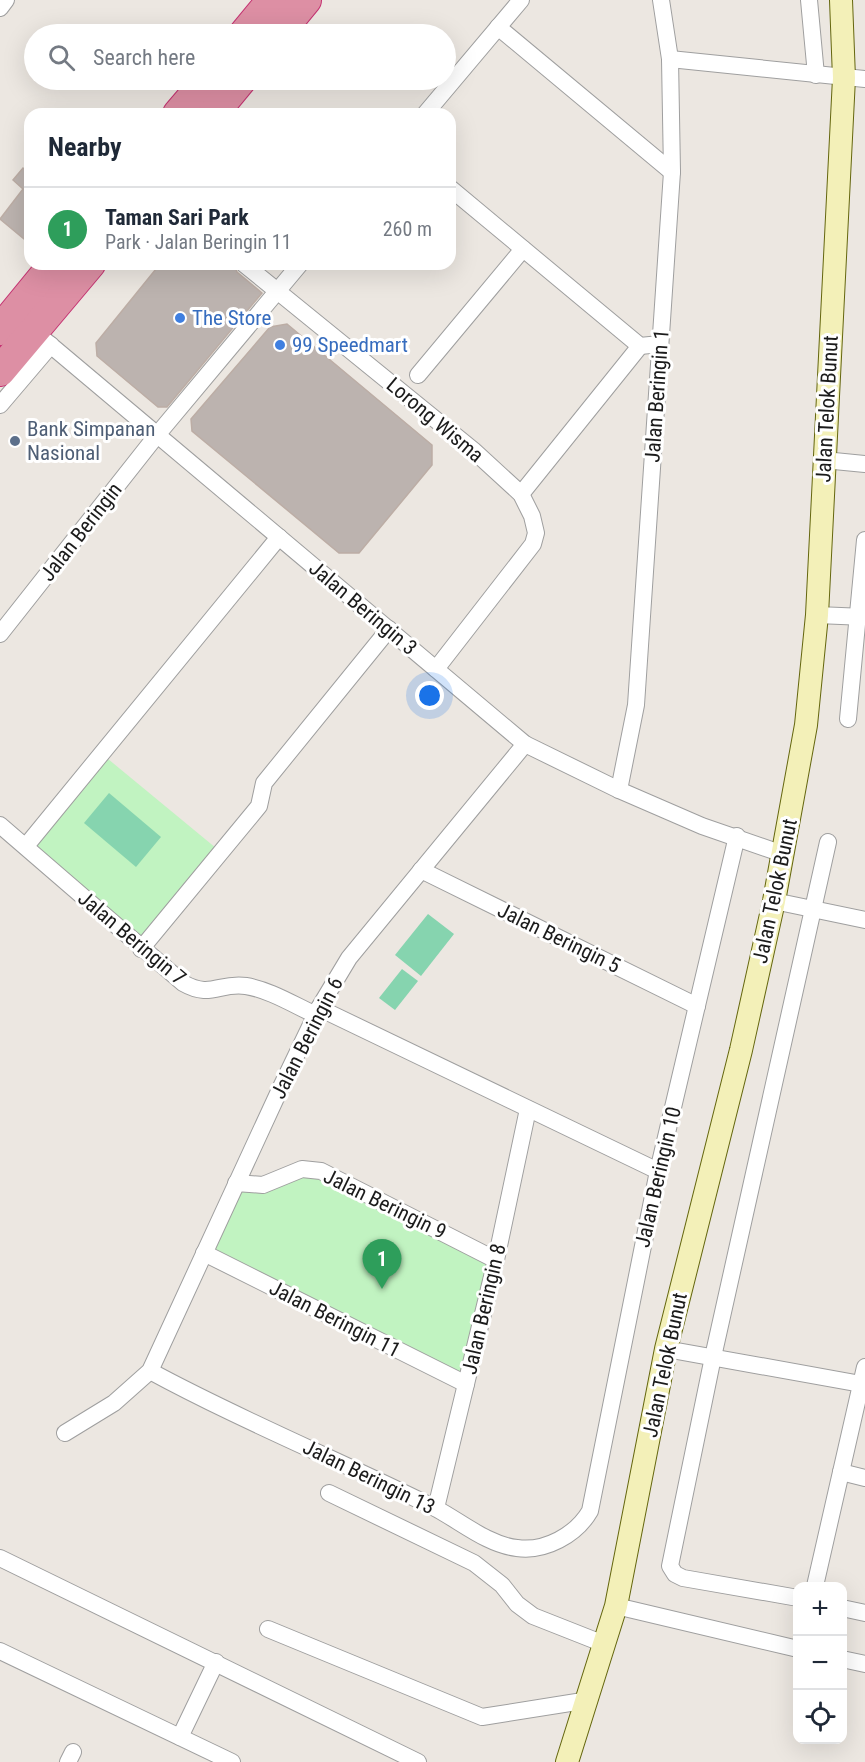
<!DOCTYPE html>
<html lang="en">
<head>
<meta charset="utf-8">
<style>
	:root { --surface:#fff; --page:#f6f6f7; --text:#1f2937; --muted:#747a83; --line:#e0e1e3; --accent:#0f766e }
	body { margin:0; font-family:"Roboto Condensed",sans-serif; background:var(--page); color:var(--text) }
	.controls { position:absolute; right:18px; bottom:18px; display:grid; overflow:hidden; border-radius:12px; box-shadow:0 6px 24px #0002 }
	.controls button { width:54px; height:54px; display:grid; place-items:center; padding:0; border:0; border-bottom:2px solid var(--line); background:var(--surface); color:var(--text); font:30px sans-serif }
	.you { position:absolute; left:430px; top:696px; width:21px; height:21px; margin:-15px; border:4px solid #fff; border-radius:50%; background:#1a73e8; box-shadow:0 0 0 9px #1a73e833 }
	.badge { display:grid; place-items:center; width:39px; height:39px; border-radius:50%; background:var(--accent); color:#fff; font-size:20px; font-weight:700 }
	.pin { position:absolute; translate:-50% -50px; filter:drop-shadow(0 2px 3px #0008) }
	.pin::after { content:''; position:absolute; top:32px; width:21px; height:18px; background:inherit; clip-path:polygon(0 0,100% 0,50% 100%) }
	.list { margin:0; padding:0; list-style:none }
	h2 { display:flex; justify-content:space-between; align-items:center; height:78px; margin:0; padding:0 24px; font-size:26px }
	h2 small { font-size:20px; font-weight:400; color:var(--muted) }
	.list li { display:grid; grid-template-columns:39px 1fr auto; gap:18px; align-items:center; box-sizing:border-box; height:84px; padding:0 24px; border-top:2px solid var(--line) }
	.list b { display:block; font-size:22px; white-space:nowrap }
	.list p { margin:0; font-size:20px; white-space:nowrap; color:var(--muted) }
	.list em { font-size:20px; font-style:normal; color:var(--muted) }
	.icon { flex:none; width:33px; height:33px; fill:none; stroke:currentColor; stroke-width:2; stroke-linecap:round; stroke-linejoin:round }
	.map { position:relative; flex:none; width:865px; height:1762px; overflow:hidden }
	.search { position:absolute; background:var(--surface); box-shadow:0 6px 24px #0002; left:24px; top:24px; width:432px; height:66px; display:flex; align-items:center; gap:15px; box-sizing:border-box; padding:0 21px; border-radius:33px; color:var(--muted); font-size:22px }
	.panel { position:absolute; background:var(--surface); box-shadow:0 6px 24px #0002; left:24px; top:108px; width:432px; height:162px; border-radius:18px }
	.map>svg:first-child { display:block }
	.park { fill:#c1f3c1 }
	.pitch { fill:#86d4af }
	.building { fill:#bcb3af; stroke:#bcada5; stroke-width:1.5 }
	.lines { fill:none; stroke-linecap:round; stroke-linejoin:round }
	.street-casing { stroke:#9f9f9f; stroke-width:18 }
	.secondary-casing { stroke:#64660e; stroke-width:24 }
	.highway-casing { stroke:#c53372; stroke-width:32 }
	.street { stroke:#fff; stroke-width:16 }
	.secondary { stroke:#f3f0b8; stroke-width:22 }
	.highway { stroke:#dd8fa4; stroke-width:30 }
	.shop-dot { fill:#3f7fe0; stroke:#fff; stroke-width:2 }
	.service-dot { fill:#5c6f8a; stroke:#fff; stroke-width:2 }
	.labels { text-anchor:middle; stroke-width:6; stroke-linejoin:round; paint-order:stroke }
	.shop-label { font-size:21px; fill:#366cbe; stroke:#fff; text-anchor:start }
	.street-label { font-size:21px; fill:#1b1b1b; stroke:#fff }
	.service-label { font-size:21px; fill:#4e5e75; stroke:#fff; text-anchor:start }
</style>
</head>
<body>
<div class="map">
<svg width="865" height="1762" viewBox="0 0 865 1762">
	<rect width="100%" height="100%" fill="#ece7e1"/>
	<g class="park">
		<polygon points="102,754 222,853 141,949 26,846"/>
		<polygon points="301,1171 493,1258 465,1381 207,1254 239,1184"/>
	</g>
	<g class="pitch">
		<polygon points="109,793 161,837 136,867 84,823"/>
		<polygon points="428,914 454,934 421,976 395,955"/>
		<polygon points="402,969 418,981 395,1010 379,998"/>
	</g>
	<g class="building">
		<polygon points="23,168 30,174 30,244 0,219 23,189 13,180"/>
		<polygon points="160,264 234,264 237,272 262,293 167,407 158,407 97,356 96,343"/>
		<polygon points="287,324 432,445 432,465 359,553 339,553 192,431 191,419 270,327"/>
	</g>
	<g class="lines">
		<defs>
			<g id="street">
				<polyline points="809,0 816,75"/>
				<polyline points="0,8 6,0"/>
				<polyline points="498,27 672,172"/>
				<polyline points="670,59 865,79"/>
				<polyline points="425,114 521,0"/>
				<polyline points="450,188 640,346 660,344"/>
				<polyline points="244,264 473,450 521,494 532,516 536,533 533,544 436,669"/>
				<polyline points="29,327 525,744 619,790 702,826 783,854"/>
				<polyline points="418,375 523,249"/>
				<polyline points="0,405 51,345"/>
				<polyline points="824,460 865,464"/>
				<polyline points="521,494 640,346"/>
				<polyline points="817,615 865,617"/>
				<polyline points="0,634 157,435 300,264"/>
				<polyline points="848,719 865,540"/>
				<polyline points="619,790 636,705 672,172 670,59 661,0"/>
				<path d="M 0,825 L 183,983 C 211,999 219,982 246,986 C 270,990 294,1005 316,1015"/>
				<polyline points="26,846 279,537"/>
				<polyline points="421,870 697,1006"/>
				<polyline points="774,901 865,920"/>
				<polyline points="141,949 259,806 264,783 389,629"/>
				<polyline points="319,1008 658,1171"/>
				<polyline points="236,1183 263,1185 302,1169 321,1171 496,1260"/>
				<polyline points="204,1253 466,1384"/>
				<polyline points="666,1349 861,1384"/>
				<path d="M 150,1371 C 242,1421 341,1461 435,1508 C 460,1521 488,1545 517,1548 C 545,1552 576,1535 590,1511 L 658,1171 L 737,836"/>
				<polyline points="65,1433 114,1403 150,1371 281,1087 319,1008 349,958 525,744"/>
				<polyline points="841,1472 865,1478"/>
				<polyline points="329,1493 474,1563 502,1585 517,1604 533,1616 604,1644"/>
				<polyline points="436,1508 496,1260 528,1109"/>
				<polyline points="0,1558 418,1762"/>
				<polyline points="815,1586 865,1367"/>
				<polyline points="798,1598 683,1578 675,1574 670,1566 713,1357 828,842"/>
				<polyline points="616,1606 798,1649"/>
				<polyline points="842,1608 865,1613"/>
				<polyline points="268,1629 482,1717 589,1700"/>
				<polyline points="0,1651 232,1762"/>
				<polyline points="842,1659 865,1664"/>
				<polyline points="180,1737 216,1662"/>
				<polyline points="68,1762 73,1752"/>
			</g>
			<polyline id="secondary" points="567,1762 616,1606 666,1349 741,1050 774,901 806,725 817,615 844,78 841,0"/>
			<g id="highway">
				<polyline points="244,34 272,0"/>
				<polyline points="278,34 306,0"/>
				<polyline points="178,114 207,80"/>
				<polyline points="213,114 241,80"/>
				<polyline points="0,330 54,264"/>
				<polyline points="0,371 90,264"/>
			</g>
		</defs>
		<use href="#street" class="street-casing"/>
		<use href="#secondary" class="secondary-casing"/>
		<use href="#highway" class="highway-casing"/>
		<use href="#street" class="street"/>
		<use href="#secondary" class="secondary"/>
		<use href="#highway" class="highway"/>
	</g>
	<g class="shop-dot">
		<circle cx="180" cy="318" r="6"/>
		<circle cx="280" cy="345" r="6"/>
	</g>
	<circle class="service-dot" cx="15" cy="441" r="6"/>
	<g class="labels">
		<g class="shop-label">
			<text x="192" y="325">The Store</text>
			<text x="292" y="352">99 Speedmart</text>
		</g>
		<g class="street-label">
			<text transform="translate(657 396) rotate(-86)" y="7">Jalan Beringin 1</text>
			<text transform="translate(827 409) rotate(-87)" y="7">Jalan Telok Bunut</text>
			<text transform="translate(435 420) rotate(40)" y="7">Lorong Wisma</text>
			<text transform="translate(81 532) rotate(-52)" y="7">Jalan Beringin</text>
			<text transform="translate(363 608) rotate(40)" y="7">Jalan Beringin 3</text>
			<text transform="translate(775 891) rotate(-78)" y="7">Jalan Telok Bunut</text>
			<text transform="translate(132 938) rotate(40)" y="7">Jalan Beringin 7</text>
			<text transform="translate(559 938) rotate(26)" y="7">Jalan Beringin 5</text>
			<text transform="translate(307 1038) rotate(-63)" y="7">Jalan Beringin 6</text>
			<text transform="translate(658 1177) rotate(-77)" y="7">Jalan Beringin 10</text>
			<text transform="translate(385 1204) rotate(26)" y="7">Jalan Beringin 9</text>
			<text transform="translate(484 1309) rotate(-77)" y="7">Jalan Beringin 8</text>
			<text transform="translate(335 1319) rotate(27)" y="7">Jalan Beringin 11</text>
			<text transform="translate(665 1365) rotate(-78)" y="7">Jalan Telok Bunut</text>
			<text transform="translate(369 1477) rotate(26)" y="7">Jalan Beringin 13</text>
		</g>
		<g class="service-label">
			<text x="27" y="436">Bank Simpanan<tspan x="27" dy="24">Nasional</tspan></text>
		</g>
	</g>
</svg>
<div class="controls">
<button>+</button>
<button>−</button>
<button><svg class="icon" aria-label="locate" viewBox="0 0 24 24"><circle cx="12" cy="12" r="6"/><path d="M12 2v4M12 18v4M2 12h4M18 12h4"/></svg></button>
</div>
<div class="you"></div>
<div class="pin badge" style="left:382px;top:1289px;background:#2e9e5b">1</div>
<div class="search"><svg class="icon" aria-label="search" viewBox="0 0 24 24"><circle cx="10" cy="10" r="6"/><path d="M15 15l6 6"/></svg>Search here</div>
<section class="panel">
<h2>Nearby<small></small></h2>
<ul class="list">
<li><span class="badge" style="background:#2e9e5b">1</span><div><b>Taman Sari Park</b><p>Park · Jalan Beringin 11</p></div><em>260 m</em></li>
</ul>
</section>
</div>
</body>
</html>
